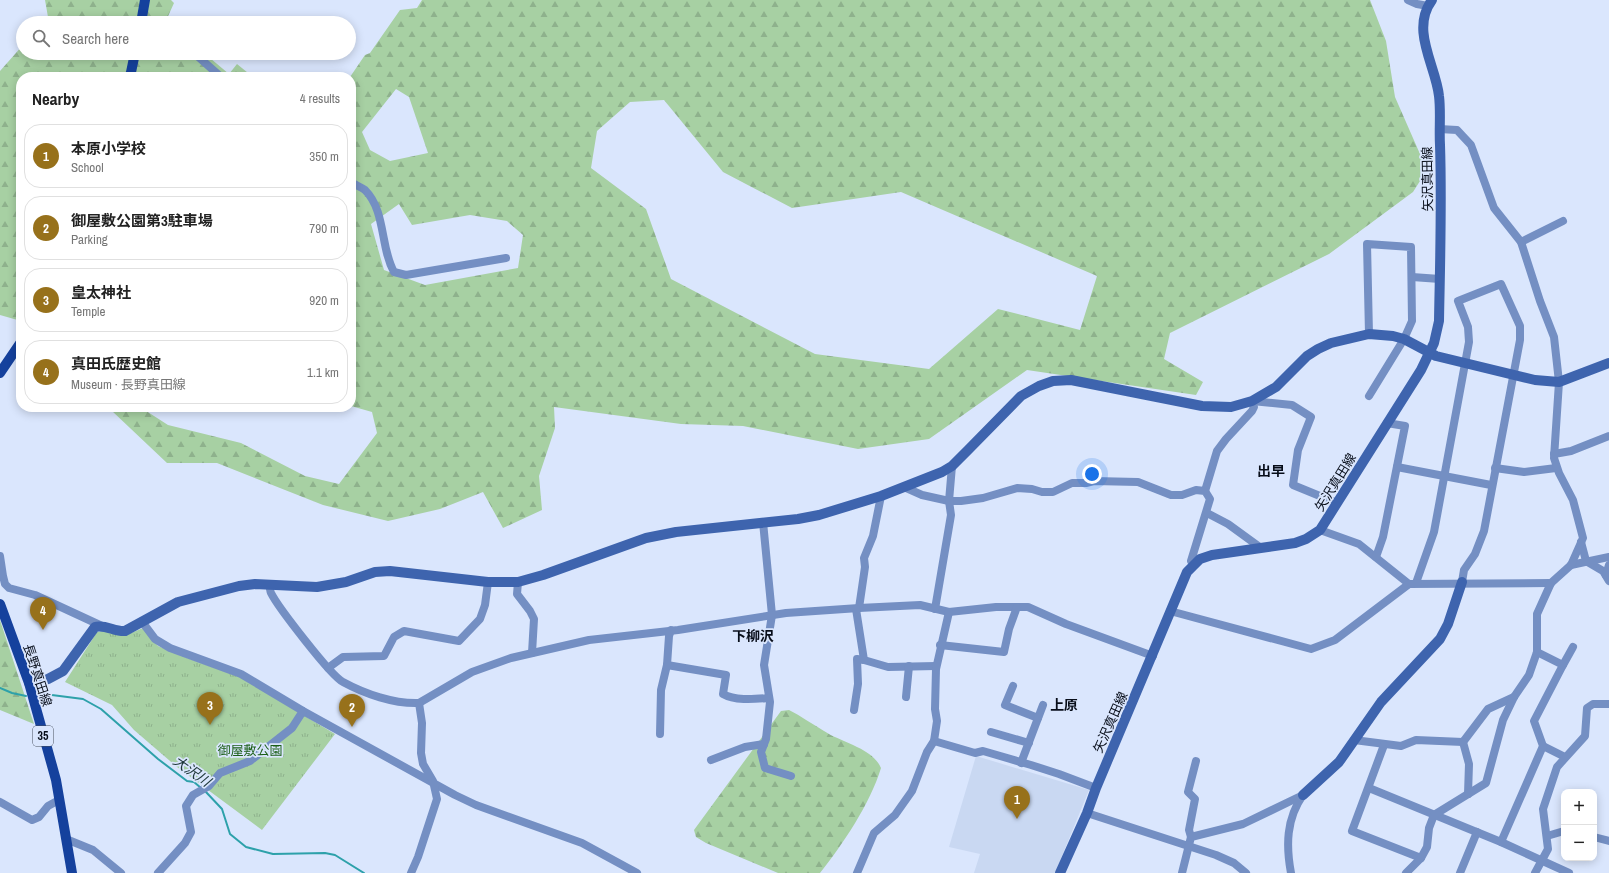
<!DOCTYPE html>
<html lang="en">
<head>
<meta charset="utf-8">
<style>
	:root { --surface:#fff; --page:#f6f6f6; --text:#222; --muted:#767676; --line:#e0e0e0; --accent:#97711b }
	body { margin:0; font-family:"Archivo Narrow","Noto Sans JP",sans-serif; background:var(--page); color:var(--text) }
	.controls { position:absolute; right:12px; bottom:12px; display:grid; overflow:hidden; border-radius:8px; box-shadow:0 2px 10px #0003 }
	.controls button { width:36px; height:36px; display:grid; place-items:center; padding:0; border:0; border-bottom:1px solid var(--line); background:var(--surface); color:var(--text); font:20px sans-serif }
	.you { position:absolute; left:1092px; top:474px; width:14px; height:14px; margin:-10px; border:3px solid #fff; border-radius:50%; background:#1a73e8; box-shadow:0 0 0 6px #1a73e833 }
	.badge { display:grid; place-items:center; width:26px; height:26px; border-radius:50%; background:var(--accent); color:#fff; font-size:13px; font-weight:700 }
	.pin { position:absolute; translate:-50% -33px; filter:drop-shadow(0 1px 2px #0008) }
	.pin::after { content:''; position:absolute; top:21px; width:14px; height:12px; background:inherit; clip-path:polygon(0 0,100% 0,50% 100%) }
	.list { margin:0; padding:0; list-style:none }
	h2 { display:flex; justify-content:space-between; align-items:center; height:52px; margin:0; padding:0 16px; font-size:17px }
	h2 small { font-size:13px; font-weight:400; color:var(--muted) }
	.list li { display:grid; grid-template-columns:26px 1fr auto; gap:12px; align-items:center; box-sizing:border-box; height:64px; margin:0 8px 8px; padding:0 8px; border:1px solid var(--line); border-radius:16px }
	.list b { display:block; font-size:15px; white-space:nowrap }
	.list p { margin:0; font-size:13px; white-space:nowrap; color:var(--muted) }
	.list em { font-size:13px; font-style:normal; color:var(--muted) }
	.icon { flex:none; width:22px; height:22px; fill:none; stroke:currentColor; stroke-width:2; stroke-linecap:round; stroke-linejoin:round }
	.map { position:relative; flex:none; width:1609px; height:873px; overflow:hidden }
	.search { position:absolute; background:var(--surface); box-shadow:0 2px 10px #0003; left:16px; top:16px; width:340px; height:44px; display:flex; align-items:center; gap:10px; box-sizing:border-box; padding:0 14px; border-radius:22px; color:var(--muted); font-size:15px }
	.panel { position:absolute; background:var(--surface); box-shadow:0 2px 10px #0003; left:16px; top:72px; width:340px; height:340px; border-radius:16px }
	.map>svg:first-child { display:block }
	.built { fill:#c9d8f2 }
	.forest { fill:url(#forest-firs); fill-rule:evenodd }
	.park { fill:url(#park-tufts) }
	.lines { fill:none; stroke-linecap:round; stroke-linejoin:round }
	.stream { stroke:#2da1aa; stroke-width:2 }
	.street { stroke:#748fc3; stroke-width:8 }
	.secondary { stroke:#3e64ae; stroke-width:10 }
	.primary { stroke:#15419d; stroke-width:10 }
	.labels { text-anchor:middle; stroke-width:3.5; stroke-linejoin:round; paint-order:stroke }
	.shield { fill:#dae6fd; stroke:#464e5d; stroke-width:1 }
	.shield-label { font-size:12px; font-weight:bold; fill:#070d19 }
	.street-label { font-size:13px; fill:#070d19; stroke:#dae6fd }
	.park-label { font-size:13px; fill:#1c5f18; stroke:#dae6fd }
	.neighbourhood-label { font-size:14px; font-weight:bold; fill:#070d19; stroke:#dae6fd }
	.water-label { font-size:14px; font-style:italic; fill:#1e3739; stroke:#dae6fd }
</style>
</head>
<body>
<div class="map">
<svg width="1609" height="873" viewBox="0 0 1609 873">
	<defs>
		<pattern id="forest-firs" width="22" height="20" patternUnits="userSpaceOnUse"><rect width="22" height="20" fill="#a7d0a3"/><path d="M5 1l3.5 6h-7zM16 11l3.5 6h-7z" fill="#8eb18c"/></pattern>
		<pattern id="park-tufts" width="24" height="20" patternUnits="userSpaceOnUse"><rect width="24" height="20" fill="#a7d0a3"/><path d="M3 7l-1-3M5 7V3M7 7l1-3M15 17l-1-3M17 17v-4M19 17l1-3" fill="none" stroke="#8eb18c"/></pattern>
	</defs>
	<rect width="100%" height="100%" fill="#dae6fd"/>
	<polygon class="built" points="976,756 1089,790 1055,873 974,873 980,854 949,847"/>
	<g class="forest">
		<polygon points="45,0 171,0 174,3 165,23 43,23 48,17"/>
		<path d="M 422,0 L 1370,0 L 1386,41 L 1395,97 L 1427,170 L 1413,192 L 1329,254 L 1170,333 L 1164,359 L 1203,382 L 1196,395 L 1027,370 L 929,439 L 858,449 L 743,426 L 681,424 L 554,407 L 555,428 L 539,476 L 542,510 L 503,528 L 483,492 L 440,509 L 388,521 L 323,505 L 217,463 L 167,463 L 112,411 L 110,407 L 140,407 L 168,425 L 241,443 L 305,476 L 339,484 L 377,433 L 372,412 L 351,406 L 350,77 L 365,55 L 370,53 L 400,10 L 417,8 ZM 396,89 L 409,97 L 428,153 L 390,161 L 370,150 L 362,132 ZM 664,100 L 723,172 L 792,208 L 901,192 L 1097,276 L 1080,330 L 998,309 L 929,369 L 815,354 L 671,279 L 646,209 L 591,168 L 597,131 L 630,102 ZM 399,204 L 412,225 L 470,215 L 507,221 L 523,235 L 518,268 L 425,285 L 384,270 L 371,224 Z"/>
		<polygon points="23,45 23,53 204,53 229,74 237,64 253,77 21,77 21,321 0,315 0,71"/>
		<polygon points="0,620 34,724 0,710"/>
		<path d="M 789,710 C 801,716 812,724 824,731 C 840,742 873,748 881,768 C 870,804 843,844 820,873 L 778,873 L 706,843 L 696,837 L 694,830 L 781,711 Z"/>
	</g>
	<polygon class="park" points="143,628 158,646 187,658 240,677 335,734 262,830 177,767 134,730 112,705 65,682 97,632 105,631 124,636"/>
	<g class="lines">
		<g class="stream">
			<polyline points="0,688 12,693 26,696"/>
			<polyline points="44,694 83,699 101,709 158,759 187,781 194,782 201,788"/>
			<polyline points="205,791 222,809 230,834 246,847 273,854 325,853 335,855 364,873"/>
		</g>
		<g class="street">
			<polyline points="1408,0 1417,4 1428,6"/>
			<polyline points="194,53 221,77"/>
			<path d="M 351,182 C 355,185 361,187 365,190 C 386,211 380,247 394,272 L 406,275 L 506,258"/>
			<polyline points="1521,242 1563,221"/>
			<polyline points="1412,277 1440,279"/>
			<polyline points="1369,334 1367,244 1411,247 1412,321 1404,339 1369,396"/>
			<polyline points="1252,401 1292,405 1311,417 1298,450 1293,485 1337,503"/>
			<polyline points="1554,454 1571,451 1609,436"/>
			<polyline points="1397,467 1491,485"/>
			<polyline points="1495,468 1524,472 1556,468"/>
			<polyline points="904,487 922,495 949,501 961,501 983,498 1017,488 1032,489 1042,492 1053,492 1072,483 1086,483 1094,481 1138,482 1171,495 1182,495 1196,490 1205,491 1210,499 1191,561 1193,565"/>
			<polyline points="1205,491 1217,451 1226,439 1252,411 1254,407 1252,401"/>
			<polyline points="1207,513 1228,524 1261,548"/>
			<polyline points="763,522 772,615 764,665 770,702 766,739 761,752 765,768 791,776"/>
			<polyline points="1320,530 1359,544 1409,584"/>
			<polyline points="1581,542 1586,561 1603,571 1609,581"/>
			<polyline points="0,556 3,576 5,584 9,588 35,595 102,626"/>
			<polyline points="1376,557 1383,537 1405,426 1387,423"/>
			<polyline points="1571,565 1609,557"/>
			<polyline points="1606,575 1609,565"/>
			<polyline points="518,582 517,594 530,611 534,619 532,653"/>
			<polyline points="1416,583 1434,532 1469,342 1468,327 1458,301 1501,284 1520,326 1520,340 1484,531 1475,554 1464,570 1462,582"/>
			<path d="M 269,584 C 270,587 270,591 271,593 C 278,607 331,676 343,682 C 365,694 394,704 419,703 L 472,672 L 511,658 L 589,640 L 678,630 L 786,613 L 859,608 L 920,605 L 949,612 L 996,607 L 1028,607 L 1066,624 L 1153,656"/>
			<polyline points="859,608 865,567 864,558 873,536 881,496"/>
			<polyline points="856,609 864,660 888,667 936,666"/>
			<polyline points="935,609 951,515 949,501 952,466"/>
			<polyline points="1170,611 1311,649 1335,640 1409,584 1551,583"/>
			<polyline points="143,623 155,639 170,648 241,674 303,711 455,795 476,805 582,843 637,873"/>
			<polyline points="940,645 1004,652 1009,629 1017,607"/>
			<path d="M 667,665 L 726,675 L 723,694 C 735,701 755,699 769,698"/>
			<polyline points="1563,665 1573,647"/>
			<polyline points="328,668 343,657 384,656 394,637 404,631 459,641 480,619 485,605 488,582"/>
			<polyline points="1013,686 1005,705 1038,718"/>
			<polyline points="906,697 909,666"/>
			<polyline points="854,710 858,684 857,659 864,660"/>
			<polyline points="991,732 1029,743"/>
			<polyline points="660,734 661,690 667,665 669,636 671,630"/>
			<polyline points="1354,740 1401,746 1416,740 1463,742 1488,709 1514,697"/>
			<polyline points="934,741 975,753 983,751 1031,765 1059,774 1096,788"/>
			<polyline points="1463,742 1469,764 1468,794"/>
			<polyline points="1384,745 1352,831 1421,858"/>
			<polyline points="1543,746 1565,757"/>
			<polyline points="711,760 745,747 764,744"/>
			<polyline points="1021,763 1043,705"/>
			<polyline points="1369,788 1501,842 1569,873"/>
			<polyline points="0,802 32,820 39,817 48,806 59,800"/>
			<polyline points="1087,813 1216,855 1234,863 1246,873"/>
			<polyline points="1547,836 1564,831"/>
			<polyline points="1191,837 1189,830 1195,799 1188,792 1196,761"/>
			<polyline points="1594,837 1609,841"/>
			<polyline points="66,839 93,850 121,873"/>
			<polyline points="1501,842 1543,746 1534,721 1563,665 1537,652"/>
			<polyline points="158,873 185,843 191,832 186,806 193,795 209,786 220,773 250,761 292,728 303,711"/>
			<polyline points="411,873 418,857 437,799 433,781 423,764 421,753 422,723 419,703"/>
			<polyline points="857,873 874,833 895,815 912,791 927,752 934,741 937,721 935,709 936,669 949,612"/>
			<polyline points="1182,873 1191,837 1243,824 1303,795"/>
			<path d="M 1291,873 C 1286,846 1286,819 1303,795"/>
			<polyline points="1406,873 1421,858 1427,847 1429,828 1434,815 1486,783 1503,720 1514,697 1529,675 1537,652 1537,614 1551,583 1571,565 1583,538 1573,500 1559,473 1554,458 1559,382 1554,337 1540,301 1521,242 1494,208 1471,145 1457,130 1439,129"/>
			<polyline points="1460,873 1477,832"/>
			<polyline points="1535,873 1548,849 1543,809 1557,767 1585,736 1587,708 1593,704 1609,704"/>
		</g>
		<g class="secondary">
			<path d="M 29,683 L 48,679 L 63,671 L 95,627 C 105,624 115,632 125,631 L 178,602 L 239,586 L 255,584 L 317,587 L 346,582 L 375,572 L 390,571 L 488,582 L 518,582 L 543,575 L 646,538 L 676,532 L 798,519 L 819,515 L 881,496 L 942,472 L 952,466 L 968,450 L 1021,396 L 1039,386 L 1053,381 L 1071,380 L 1202,406 L 1231,407 L 1252,401 L 1276,387 L 1307,356 L 1318,349 L 1331,343 L 1369,334 L 1393,336 L 1404,339 L 1436,356 L 1535,380 L 1559,382 L 1609,363"/>
			<polyline points="1303,795 1339,762 1381,702 1440,639 1448,624 1462,582"/>
			<path d="M 1060,873 L 1087,813 L 1096,788 L 1187,572 L 1200,559 L 1212,555 L 1295,543 L 1306,539 L 1320,530 L 1421,370 L 1434,343 L 1439,321 C 1440,263 1442,204 1440,145 C 1439,129 1441,112 1439,96 C 1436,66 1410,30 1432,0"/>
		</g>
		<g class="primary">
			<polyline points="141,23 145,0"/>
			<polyline points="130,77 135,53"/>
			<polyline points="0,373 21,342"/>
			<polyline points="0,604 29,683 56,780 72,873"/>
		</g>
	</g>
	<g class="labels">
		<rect class="shield" x="33" y="726" width="20" height="20" rx="3"/>
		<g class="shield-label">
			<text x="43" y="740">35</text>
		</g>
		<g class="street-label">
			<text transform="translate(1427 179) rotate(-91)" y="5">矢沢真田線</text>
			<text transform="translate(1335 482) rotate(-58)" y="5">矢沢真田線</text>
			<text transform="translate(38 675) rotate(72)" y="5">長野真田線</text>
			<text transform="translate(1110 722) rotate(-66)" y="5">矢沢真田線</text>
		</g>
		<g class="park-label">
			<text x="250" y="755">御屋敷公園</text>
		</g>
		<g class="neighbourhood-label">
			<text x="1271" y="476">出早</text>
			<text x="753" y="641">下柳沢</text>
			<text x="1064" y="710">上原</text>
		</g>
		<g class="water-label">
			<text transform="translate(192 771) rotate(35)" y="5">大沢川</text>
		</g>
	</g>
</svg>
<div class="controls">
<button>+</button>
<button>−</button>
</div>
<div class="you"></div>
<div class="pin badge" style="left:1017px;top:819px">1</div>
<div class="pin badge" style="left:352px;top:727px">2</div>
<div class="pin badge" style="left:210px;top:725px">3</div>
<div class="pin badge" style="left:43px;top:630px">4</div>
<div class="search"><svg class="icon" aria-label="search" viewBox="0 0 24 24"><circle cx="10" cy="10" r="6"/><path d="M15 15l6 6"/></svg>Search here</div>
<section class="panel">
<h2>Nearby<small>4 results</small></h2>
<ul class="list">
<li><span class="badge">1</span><div><b>本原小学校</b><p>School</p></div><em>350 m</em></li>
<li><span class="badge">2</span><div><b>御屋敷公園第3駐車場</b><p>Parking</p></div><em>790 m</em></li>
<li><span class="badge">3</span><div><b>皇太神社</b><p>Temple</p></div><em>920 m</em></li>
<li><span class="badge">4</span><div><b>真田氏歴史館</b><p>Museum · 長野真田線</p></div><em>1.1 km</em></li>
</ul>
</section>
</div>
</body>
</html>
